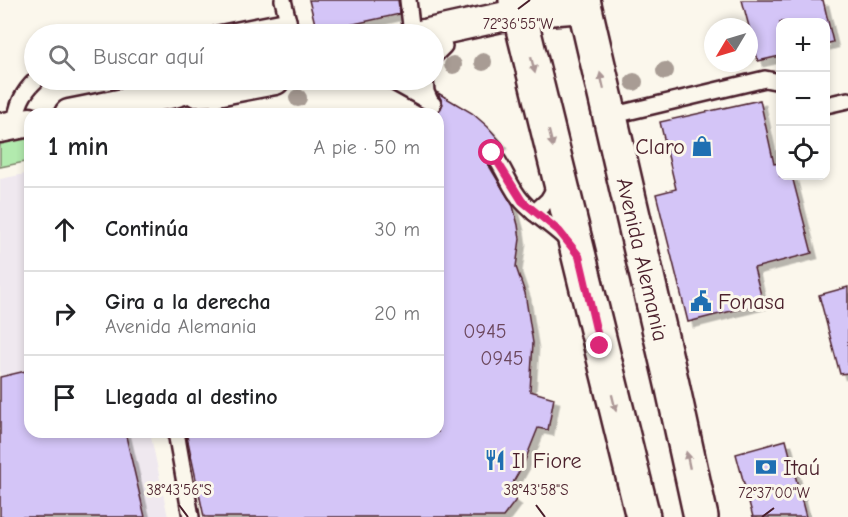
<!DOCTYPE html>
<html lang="es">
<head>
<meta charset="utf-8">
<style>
	:root { --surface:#fff; --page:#f2f2f2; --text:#202124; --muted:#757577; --line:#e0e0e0 }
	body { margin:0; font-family:"Comic Neue",sans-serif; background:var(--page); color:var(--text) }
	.controls { position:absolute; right:18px; top:18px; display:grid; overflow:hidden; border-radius:12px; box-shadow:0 3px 9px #0003 }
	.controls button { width:54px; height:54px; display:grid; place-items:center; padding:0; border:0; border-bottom:2px solid var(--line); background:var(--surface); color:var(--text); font:30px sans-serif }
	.compass { position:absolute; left:704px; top:18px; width:54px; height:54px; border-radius:50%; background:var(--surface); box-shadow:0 3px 9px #0003; rotate:232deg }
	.stop { position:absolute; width:18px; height:18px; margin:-14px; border:4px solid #db2777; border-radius:50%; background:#fff }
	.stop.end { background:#db2777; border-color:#fff; box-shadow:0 2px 6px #0008 }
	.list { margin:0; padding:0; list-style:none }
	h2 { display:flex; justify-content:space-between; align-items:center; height:78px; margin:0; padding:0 24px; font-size:26px }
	h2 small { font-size:20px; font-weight:400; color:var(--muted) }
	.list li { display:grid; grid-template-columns:39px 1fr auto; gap:18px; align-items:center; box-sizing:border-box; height:84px; padding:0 24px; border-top:2px solid var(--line) }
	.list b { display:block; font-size:22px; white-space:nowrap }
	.list p { margin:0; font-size:20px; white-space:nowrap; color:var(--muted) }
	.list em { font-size:20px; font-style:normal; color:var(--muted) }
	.icon { flex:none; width:33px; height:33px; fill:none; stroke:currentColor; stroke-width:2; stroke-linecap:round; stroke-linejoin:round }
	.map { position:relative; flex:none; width:848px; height:517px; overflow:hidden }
	.search { position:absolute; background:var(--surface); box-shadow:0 3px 9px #0003; left:24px; top:24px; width:420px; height:66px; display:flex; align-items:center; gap:15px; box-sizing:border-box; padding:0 21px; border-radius:33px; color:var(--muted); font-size:22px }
	.panel { position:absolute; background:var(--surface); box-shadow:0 3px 9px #0003; left:24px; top:108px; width:420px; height:330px; border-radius:18px }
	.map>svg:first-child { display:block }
	.built { fill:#efe8ef }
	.green { fill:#b2eaae; stroke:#7e846c; stroke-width:1.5 }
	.building { fill:#d4c5f7; stroke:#4a1f2b; stroke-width:1.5; filter:url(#shadow) }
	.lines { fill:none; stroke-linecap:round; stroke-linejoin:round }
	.service-casing { stroke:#4a1f2b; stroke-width:20 }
	.minor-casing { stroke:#4a1f2b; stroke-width:33 }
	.primary-casing { stroke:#4a1f2b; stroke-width:38 }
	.service { stroke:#fbf7ec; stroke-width:15 }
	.minor { stroke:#fbf7ec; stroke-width:28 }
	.primary { stroke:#fbf7ec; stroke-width:33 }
	.tree { fill:#a89c94 }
	.oneway { fill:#ab9695 }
	.route { stroke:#db2777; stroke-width:8 }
	.ticks { fill:none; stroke:#4a1f2b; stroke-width:2 }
	.labels { text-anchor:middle; stroke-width:6; stroke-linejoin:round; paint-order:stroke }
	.number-label { font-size:20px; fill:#6c485e }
	.poi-label { font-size:22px; fill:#4a1f2b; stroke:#fbf7ec; text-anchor:start }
	.street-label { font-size:22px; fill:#4a1f2b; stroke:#fbf7ec }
	.ticks-label { font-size:15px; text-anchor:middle; fill:#4a1f2b; stroke:#fbf7ec; stroke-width:6; stroke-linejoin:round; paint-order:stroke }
</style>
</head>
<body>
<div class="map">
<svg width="848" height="517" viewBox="0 0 848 517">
	<defs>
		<filter id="shadow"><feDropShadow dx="5.5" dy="5.5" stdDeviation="0" flood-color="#0004"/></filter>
	</defs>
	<rect width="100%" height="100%" fill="#fbf7ec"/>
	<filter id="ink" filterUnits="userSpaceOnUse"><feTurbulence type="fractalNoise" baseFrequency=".0167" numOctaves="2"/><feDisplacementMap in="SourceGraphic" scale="12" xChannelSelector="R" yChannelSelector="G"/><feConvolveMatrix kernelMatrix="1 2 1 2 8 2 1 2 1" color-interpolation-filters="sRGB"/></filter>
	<g filter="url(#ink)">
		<polygon class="built" points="30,173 30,432 150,432 168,517 0,517 0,179"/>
		<polygon class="green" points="30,134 30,161 0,167 0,141"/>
		<g class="building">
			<polygon points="309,0 398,0 400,14 317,32"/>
			<polygon points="742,0 823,0 833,42 825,44 825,22 780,22 780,56 758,61"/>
			<polygon points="438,93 472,113 488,127 502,143 499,146 491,143 487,145 482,154 513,206 518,225 520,239 516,267 525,293 533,343 530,391 554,398 548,430 538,428 524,463 507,493 516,500 503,517 204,517 186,432 438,432 438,112 443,104"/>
			<polygon points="760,100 774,164 780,163 780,176 792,176 812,253 754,268 763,303 688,322 656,194 676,189 660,122"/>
			<polygon points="848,287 848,373 840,374 819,295"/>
			<polygon points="30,370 30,432 125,432 145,517 0,517 0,377"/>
			<polygon points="786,440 806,517 753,517 736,454"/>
		</g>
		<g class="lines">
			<defs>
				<g id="service">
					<polyline points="283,0 291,34"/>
					<polyline points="408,0 412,34"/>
					<polyline points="218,34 288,20"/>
					<polyline points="434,56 444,46"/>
					<polyline points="390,80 433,104"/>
					<polyline points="425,80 426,92 430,101"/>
					<polyline points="826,105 848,100"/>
					<polyline points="610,116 765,79 780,82"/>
					<path d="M 15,125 C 17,106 22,93 36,80"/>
					<path d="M 492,153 C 505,168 509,187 522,201 C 536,217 555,227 569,242"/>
					<polyline points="534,213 548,200 558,183"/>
					<polyline points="176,432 191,517"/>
				</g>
				<g id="minor">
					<polyline points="424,34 520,13 584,8"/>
					<polyline points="197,92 217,91 275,80"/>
					<polyline points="69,114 174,93 216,80"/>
					<polyline points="0,128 30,122"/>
				</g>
				<g id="primary">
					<polyline points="516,0 643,517"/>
					<path id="s1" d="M 583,0 L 672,384 L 701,517"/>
				</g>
			</defs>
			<use href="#service" class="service-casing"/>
			<use href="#minor" class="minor-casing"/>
			<use href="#primary" class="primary-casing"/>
			<use href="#service" class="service"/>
			<use href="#minor" class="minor"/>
			<use href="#primary" class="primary"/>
		</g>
		<g class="tree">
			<circle cx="483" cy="62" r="9"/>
			<circle cx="453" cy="65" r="9"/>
			<circle cx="665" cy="71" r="9"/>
			<circle cx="634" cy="82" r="9"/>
			<circle cx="298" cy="98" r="9"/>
		</g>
		<defs><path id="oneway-solid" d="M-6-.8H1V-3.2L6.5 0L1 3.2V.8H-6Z" transform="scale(1.5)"/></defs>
		<g class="oneway">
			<use href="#oneway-solid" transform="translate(533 65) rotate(76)"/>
			<use href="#oneway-solid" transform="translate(602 81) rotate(-103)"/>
			<use href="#oneway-solid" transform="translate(551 139) rotate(76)"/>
			<use href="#oneway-solid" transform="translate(614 403) rotate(76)"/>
			<use href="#oneway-solid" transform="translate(688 460) rotate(-102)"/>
		</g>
	</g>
	<g class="lines" filter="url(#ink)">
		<polyline class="route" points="492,153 522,201 559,231 579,256 600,346"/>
	</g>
	<path class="ticks" d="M 518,9 L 530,0M 179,505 L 188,517M 536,505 L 545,517M 762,517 L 774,508"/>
	<defs>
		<symbol id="shop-bare" viewBox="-9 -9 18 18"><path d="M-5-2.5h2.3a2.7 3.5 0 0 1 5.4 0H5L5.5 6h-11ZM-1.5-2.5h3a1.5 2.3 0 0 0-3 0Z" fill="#1f6fb2" stroke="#fbf7ec" stroke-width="2.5" paint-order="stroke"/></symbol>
		<symbol id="civic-bare" viewBox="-9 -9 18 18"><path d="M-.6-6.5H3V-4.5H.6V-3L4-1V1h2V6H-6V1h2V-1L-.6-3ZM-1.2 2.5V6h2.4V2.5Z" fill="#1f6fb2" stroke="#fbf7ec" stroke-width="2.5" paint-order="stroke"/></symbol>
		<symbol id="restaurant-bare" viewBox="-9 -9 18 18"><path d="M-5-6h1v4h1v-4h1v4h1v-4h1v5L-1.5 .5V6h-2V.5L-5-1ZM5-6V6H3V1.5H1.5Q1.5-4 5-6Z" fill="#1f6fb2" stroke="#fbf7ec" stroke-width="2.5" paint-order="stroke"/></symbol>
		<symbol id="bank-bare" viewBox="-9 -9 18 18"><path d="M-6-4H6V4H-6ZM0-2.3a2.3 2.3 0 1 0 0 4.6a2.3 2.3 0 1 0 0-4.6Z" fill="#1f6fb2" stroke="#fbf7ec" stroke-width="2.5" paint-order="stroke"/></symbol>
	</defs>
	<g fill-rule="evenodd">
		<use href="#shop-bare" x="687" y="131" width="30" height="30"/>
		<use href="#civic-bare" x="686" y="286" width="30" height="30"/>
		<use href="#restaurant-bare" x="480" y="445" width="30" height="30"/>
		<use href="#bank-bare" x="751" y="452" width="30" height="30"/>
	</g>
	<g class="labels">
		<g class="number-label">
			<text x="485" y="338">0945</text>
			<text x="502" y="365">0945</text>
		</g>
		<g class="poi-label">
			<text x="685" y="154" text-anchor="end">Claro</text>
			<text x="718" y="309">Fonasa</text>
			<text x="512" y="468">Il Fiore</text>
			<text x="783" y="475">Itaú</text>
		</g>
		<g class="street-label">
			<text dy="8" stroke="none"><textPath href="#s1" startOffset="266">Avenida Alemania</textPath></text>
		</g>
	</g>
	<g class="ticks-label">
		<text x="518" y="29">72°36'55"W</text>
		<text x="179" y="495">38°43'56"S</text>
		<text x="536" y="495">38°43'58"S</text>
		<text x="774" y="498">72°37'00"W</text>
	</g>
</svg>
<div class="controls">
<button>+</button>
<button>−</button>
<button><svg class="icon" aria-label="locate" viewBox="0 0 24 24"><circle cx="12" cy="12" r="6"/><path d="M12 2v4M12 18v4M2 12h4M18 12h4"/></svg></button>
</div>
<svg class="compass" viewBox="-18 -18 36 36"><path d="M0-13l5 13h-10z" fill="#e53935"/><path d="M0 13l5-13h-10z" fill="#757577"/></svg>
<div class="stop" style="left:492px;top:153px"></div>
<div class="stop end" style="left:600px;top:346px"></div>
<div class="search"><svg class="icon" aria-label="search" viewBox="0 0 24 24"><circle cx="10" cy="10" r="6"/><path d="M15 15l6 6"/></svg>Buscar aquí</div>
<section class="panel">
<h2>1 min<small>A pie · 50 m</small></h2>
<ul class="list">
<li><svg class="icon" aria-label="ahead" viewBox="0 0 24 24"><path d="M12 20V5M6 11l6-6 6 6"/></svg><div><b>Continúa</b></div><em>30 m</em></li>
<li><svg class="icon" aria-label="right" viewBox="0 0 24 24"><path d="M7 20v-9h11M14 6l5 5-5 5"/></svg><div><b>Gira a la derecha</b><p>Avenida Alemania</p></div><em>20 m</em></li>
<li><svg class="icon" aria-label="arrive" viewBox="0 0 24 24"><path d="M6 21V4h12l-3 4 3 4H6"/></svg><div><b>Llegada al destino</b></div></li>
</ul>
</section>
</div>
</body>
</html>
